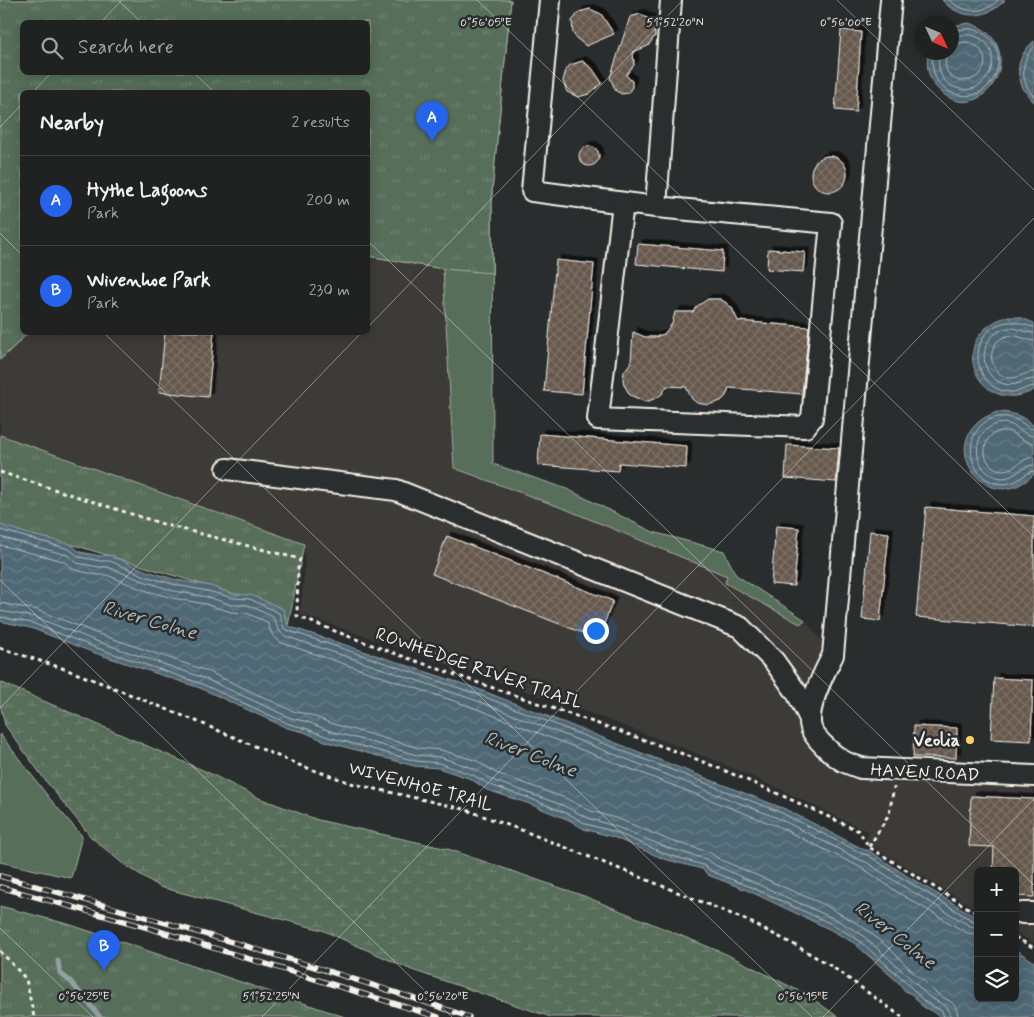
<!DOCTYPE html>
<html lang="en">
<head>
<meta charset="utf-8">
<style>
	:root { --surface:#202222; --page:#2d2f2f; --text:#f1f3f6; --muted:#a2a4a5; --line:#3d3f40; --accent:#2563eb }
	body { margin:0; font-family:Mynerve,sans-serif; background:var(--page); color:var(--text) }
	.controls { position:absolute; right:15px; bottom:15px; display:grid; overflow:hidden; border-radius:8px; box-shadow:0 2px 12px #0003 }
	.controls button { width:45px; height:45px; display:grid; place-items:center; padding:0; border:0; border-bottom:1px solid var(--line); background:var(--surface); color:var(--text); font:25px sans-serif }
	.compass { position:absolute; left:914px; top:15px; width:45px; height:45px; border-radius:50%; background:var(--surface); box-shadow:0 2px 12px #0003; rotate:134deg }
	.you { position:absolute; left:595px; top:630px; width:18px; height:18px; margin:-12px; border:4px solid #fff; border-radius:50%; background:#1a73e8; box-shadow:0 0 0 8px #1a73e833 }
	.badge { display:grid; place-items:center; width:32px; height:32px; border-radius:50%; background:var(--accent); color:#fff; font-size:16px; font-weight:700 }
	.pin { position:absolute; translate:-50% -41px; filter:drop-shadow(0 1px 2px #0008) }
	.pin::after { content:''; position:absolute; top:26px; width:18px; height:15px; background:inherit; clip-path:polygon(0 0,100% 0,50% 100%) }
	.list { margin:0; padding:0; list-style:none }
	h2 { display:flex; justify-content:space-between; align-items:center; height:65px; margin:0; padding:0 20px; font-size:21px }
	h2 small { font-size:16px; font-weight:400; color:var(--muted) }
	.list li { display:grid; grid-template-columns:32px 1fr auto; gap:15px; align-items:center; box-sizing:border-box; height:90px; padding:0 20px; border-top:1px solid var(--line) }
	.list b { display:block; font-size:19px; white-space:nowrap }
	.list p { margin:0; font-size:16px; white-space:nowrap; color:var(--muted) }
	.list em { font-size:16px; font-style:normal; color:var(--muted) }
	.icon { flex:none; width:28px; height:28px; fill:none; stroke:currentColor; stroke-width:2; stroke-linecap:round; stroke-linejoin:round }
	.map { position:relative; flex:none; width:1034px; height:1017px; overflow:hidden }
	.search { position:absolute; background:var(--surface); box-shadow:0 2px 12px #0003; left:20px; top:20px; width:350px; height:55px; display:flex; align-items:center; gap:12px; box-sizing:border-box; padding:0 18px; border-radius:8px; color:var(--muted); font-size:19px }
	.panel { position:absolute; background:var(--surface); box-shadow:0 2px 12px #0003; left:20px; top:90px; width:350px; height:245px; border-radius:8px }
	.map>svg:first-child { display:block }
	.built { fill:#3c3a37 }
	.grass { fill:#576e5a; stroke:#a6b0a1; fill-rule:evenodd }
	.wetland { fill:url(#wetland-marsh); stroke:#a6b0a1 }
	.park { fill:url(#park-tufts); stroke:#a6b0a1; fill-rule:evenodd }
	.water { fill:url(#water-waves); stroke:#929fa3 }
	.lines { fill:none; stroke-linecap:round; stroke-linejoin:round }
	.shore { stroke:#b2baba; stroke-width:1 }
	.stream { stroke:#929fa3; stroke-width:5 }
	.building { fill:url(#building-cross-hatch); stroke:#f4f1e8; filter:url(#shadow) }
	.minor-casing { stroke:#f4f1e8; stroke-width:24 }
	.path { stroke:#f4f1e8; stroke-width:3; stroke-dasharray:4 4; stroke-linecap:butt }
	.minor { stroke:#2a2d2e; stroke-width:20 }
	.rail-casing { stroke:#f4f1e8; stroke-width:5.5 }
	.rail { stroke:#2a2d2e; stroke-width:4; stroke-dasharray:11; stroke-linecap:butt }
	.ticks { fill:none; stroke:#f4f1e8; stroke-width:1; stroke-opacity:0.45 }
	.poi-dot { fill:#ffd166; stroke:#2a2d2e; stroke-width:2 }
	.labels { text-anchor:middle; stroke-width:5; stroke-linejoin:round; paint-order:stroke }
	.street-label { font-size:18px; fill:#f4f1e8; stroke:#2a2d2e }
	.poi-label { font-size:18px; font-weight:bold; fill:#f4f1e8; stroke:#2a2d2e; text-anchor:end }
	.water-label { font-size:19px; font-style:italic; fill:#b2baba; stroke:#2a2d2e }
	.ticks-label { font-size:12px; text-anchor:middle; fill:#f4f1e8; stroke:#2a2d2e; stroke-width:5; stroke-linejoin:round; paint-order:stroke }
</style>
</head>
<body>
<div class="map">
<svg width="1034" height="1017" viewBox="0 0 1034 1017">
	<defs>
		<pattern id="wetland-marsh" width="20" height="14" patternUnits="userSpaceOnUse" patternTransform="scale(1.25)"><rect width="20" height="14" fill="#576e5a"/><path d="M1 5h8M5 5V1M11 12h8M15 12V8" fill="none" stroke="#708372"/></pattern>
		<pattern id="park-tufts" width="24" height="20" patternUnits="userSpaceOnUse" patternTransform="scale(1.25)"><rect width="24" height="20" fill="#576e5a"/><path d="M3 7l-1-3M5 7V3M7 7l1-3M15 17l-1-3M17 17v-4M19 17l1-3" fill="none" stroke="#708372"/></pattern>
		<pattern id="water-waves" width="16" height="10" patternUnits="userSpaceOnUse" patternTransform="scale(1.25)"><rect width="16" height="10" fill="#506875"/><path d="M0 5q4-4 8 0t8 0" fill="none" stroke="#6a7e89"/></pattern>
		<pattern id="building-cross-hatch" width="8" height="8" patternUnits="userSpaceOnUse" patternTransform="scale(1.25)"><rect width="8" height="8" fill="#66594d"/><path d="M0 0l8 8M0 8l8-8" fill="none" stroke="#7c7167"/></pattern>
		<filter id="shadow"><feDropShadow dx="4.5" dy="-4.5" stdDeviation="0" flood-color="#0009"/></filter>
	</defs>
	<rect width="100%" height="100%" fill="#2a2d2e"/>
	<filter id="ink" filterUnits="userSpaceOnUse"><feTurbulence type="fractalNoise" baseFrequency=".02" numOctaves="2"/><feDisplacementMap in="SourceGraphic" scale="10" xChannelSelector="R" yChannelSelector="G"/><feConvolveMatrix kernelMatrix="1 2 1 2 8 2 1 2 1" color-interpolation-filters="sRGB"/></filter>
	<g filter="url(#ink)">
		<polygon class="built" points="368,256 443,269 454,468 565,509 727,576 725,583 800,624 805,620 833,655 810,719 842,761 1034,771 1034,943 1015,933 1015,871 978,871 978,910 879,850 866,840 868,832 784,791 714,760 595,715 300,614 305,567 304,544 0,435 0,360 28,333 368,332"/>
		<g class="grass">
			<path d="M 0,0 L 511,0 L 492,191 L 493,464 L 567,489 L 653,532 L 724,551 L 736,575 L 805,620 L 800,624 L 725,583 L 727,576 L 565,509 L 454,468 L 443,269 L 368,256 L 368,92 L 22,92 L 22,332 L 28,333 L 0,360 ZM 22,22 L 368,22 L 368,72 L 22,72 Z"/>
			<polygon points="0,734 50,799 82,836 71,878 0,862"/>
		</g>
		<polygon class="wetland" points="0,682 207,772 259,798 318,820 448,849 584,896 726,954 809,996 838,1017 551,1017 412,970 322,930 160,887 122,863 91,837 45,780 5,725 0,704"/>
		<g class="park">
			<path d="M 0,0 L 511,0 L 492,191 L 492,273 L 443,269 L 368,256 L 368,92 L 22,92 L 22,332 L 28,333 L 0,360 ZM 22,22 L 368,22 L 368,72 L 22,72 Z"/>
			<polygon points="0,435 304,544 288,626 283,609 74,545 0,528"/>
			<polygon points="0,906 71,925 345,1017 0,1017"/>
		</g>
		<g class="water">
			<path d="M 942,0 L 1005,0 C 987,20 960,20 942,0 Z"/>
			<path d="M 969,23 C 1034,43 984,132 940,91 C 928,80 926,67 928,53 L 952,52 L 952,26 Z"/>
			<path d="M 1034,41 L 1034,102 C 1014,83 1013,59 1034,41 Z"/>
			<path d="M 1006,317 L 1019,317 L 1034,323 L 1034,390 C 980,419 942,338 1006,317 Z"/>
			<path d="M 997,412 C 1013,412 1023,416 1034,426 L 1034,474 C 986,523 928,436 997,412 Z"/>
			<polygon points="0,525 32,535 71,544 80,552 101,556 114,555 113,557 147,571 177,580 210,586 234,594 251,595 283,609 288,626 478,689 785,809 865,850 868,850 907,876 978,918 978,998 1015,998 1015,949 1034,962 1034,1017 942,1017 922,1006 913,995 905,991 899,983 854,943 831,930 749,891 708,875 702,869 664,859 613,837 584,829 569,820 527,803 487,790 471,779 438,768 414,766 327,742 304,732 287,728 200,688 92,652 31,628 0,621"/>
		</g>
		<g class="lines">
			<g class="shore">
				<path d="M 949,0 C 963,13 984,15 998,0"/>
				<path d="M 1034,47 C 1020,60 1020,83 1034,96"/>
				<path d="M 932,52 C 932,68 933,84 950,92 C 997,113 1020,38 971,29 C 964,28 958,30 952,31"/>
				<path d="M 939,52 C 938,66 938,79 952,86 C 989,105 1011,44 971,35 C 964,34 958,36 952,37"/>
				<path d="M 946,52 C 946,58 945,63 946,68 C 954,94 996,77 982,52 C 979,47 973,43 967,42 C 962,42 957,44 952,44"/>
				<path d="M 1034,327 C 1025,326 1017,321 1008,322 C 966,327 969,391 1012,392 C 1020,392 1026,387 1034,386"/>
				<path d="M 1034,333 C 1025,333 1017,327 1008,328 C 978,333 976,376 1004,384 C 1016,387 1023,380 1034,379"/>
				<path d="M 1034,341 C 1025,340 1017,334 1007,336 C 984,342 988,377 1011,378 C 1019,378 1026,372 1034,372"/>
				<path d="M 1034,429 C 1028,429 1026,425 1021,422 C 1015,418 1006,416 999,417 C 959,423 964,483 1003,484 C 1019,484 1024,472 1034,471"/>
				<path d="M 1034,436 C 1020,435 1015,420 998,424 C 968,430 972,476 1002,478 C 1016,478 1022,465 1034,465"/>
				<path d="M 1034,443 C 1021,443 1015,430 1002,431 C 979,433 979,469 1003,470 C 1015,470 1021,458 1034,457"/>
				<polyline points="0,530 69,549 79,557 100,561 110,561 145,576 176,585 208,591 233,598 250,599 279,613 284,628 287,630 477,694 782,813 863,854 868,855 905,880 973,921 978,921"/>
				<polyline points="0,537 67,555 77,563 99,567 108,567 143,581 174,591 207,597 232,605 248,605 273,617 279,631 285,636 475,700 780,819 860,860 866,862 901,885 970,926 978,928"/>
				<polyline points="0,545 63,561 75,570 98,575 107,575 141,589 172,598 205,604 231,612 246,613 267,622 273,636 282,643 472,707 777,826 864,869 897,892 967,933 978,935"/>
				<path d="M 0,603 L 37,610 L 99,634 L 207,671 L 293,711 L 310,715 L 333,724 L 419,748 L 441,750 L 477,761 L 496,773 L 565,798 L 591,811 L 619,819 L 671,841 L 709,852 L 719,859 L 825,905 L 863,927 L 890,949 L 917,976 C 925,980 929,987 935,992 C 946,1001 957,1000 958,1017"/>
				<polyline points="0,611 35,617 96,641 204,678 291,718 308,722 330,731 417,755 440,757 475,769 492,780 562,805 588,818 617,827 668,848 706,859 715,865 837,920 861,934 907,975 929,997 946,1006 950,1012 950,1017"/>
				<polyline points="0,617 32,623 94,647 202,684 289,724 305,728 328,737 416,761 439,763 473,775 490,785 529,798 571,815 586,824 615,832 666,854 703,865 711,871 751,887 834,925 857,939 903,979 925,1002 942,1011 944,1017"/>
			</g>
			<polyline class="stream" points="58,961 60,973 71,982 100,1017"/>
		</g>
		<g class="building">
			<polygon points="590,9 601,14 614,34 586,46 576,38 573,33 572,21 579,12"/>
			<polygon points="640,14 651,20 654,25 655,36 648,46 633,52 634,65 626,75 632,81 632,87 628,93 622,94 616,91 610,78 630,17"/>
			<polygon points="841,30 861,32 856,112 835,110"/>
			<polygon points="582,61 592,68 602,83 589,94 578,97 567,92 563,81 566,70 570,65"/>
			<circle cx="589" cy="156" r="10"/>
			<circle cx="829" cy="174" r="18"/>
			<polygon points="638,244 723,251 722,272 636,264"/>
			<polygon points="768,249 805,252 803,272 767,269"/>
			<polygon points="556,260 594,264 582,394 544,391"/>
			<polygon points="708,299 720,299 725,302 732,308 738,321 809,327 802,394 729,388 726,396 721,401 708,405 697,403 692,399 686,387 667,386 662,394 656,398 649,401 643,401 630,395 624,385 623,379 624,372 631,362 633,332 645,337 655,337 664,334 672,324 675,312 693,312 696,307"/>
			<polygon points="165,332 214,332 208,397 159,392"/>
			<polygon points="540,434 687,446 686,468 619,463 618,471 538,465"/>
			<polygon points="787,445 839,448 836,482 785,478"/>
			<polygon points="926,507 1034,516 1034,627 916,617"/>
			<polygon points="776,526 799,528 794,586 771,584"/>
			<polygon points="870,531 889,533 880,621 862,619"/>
			<polygon points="447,536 613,601 598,639 432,574"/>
			<polygon points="994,678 1033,680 1031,741 991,739"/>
			<polygon points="914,726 957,728 956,758 913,757"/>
			<polygon points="971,796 1034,799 1034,897 1015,896 1015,871 993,871 994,847 969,846"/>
		</g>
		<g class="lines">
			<defs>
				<g id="minor">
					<polyline points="550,0 532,191 656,207 671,0"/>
					<path d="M 891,0 L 833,655 C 824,673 805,709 811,728 C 814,738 834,756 843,761 C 849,764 855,766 861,768 L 1034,776"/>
					<polyline points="623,203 598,419 805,427 812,418 831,223 656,207"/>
					<polyline points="227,469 396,490 740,627 774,661 797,693 810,719"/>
					<polyline points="1022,913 1034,913"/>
				</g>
			</defs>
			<use href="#minor" class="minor-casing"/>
			<g class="path">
				<path d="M 0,472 L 166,525 L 300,559 L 298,568 L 297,616 C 413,663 532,700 650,742 C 722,767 790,799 859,831 L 869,847 L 978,914"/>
				<polyline points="0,648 62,668 99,682 196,721 299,765 354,784 464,809 524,831 645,879 746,920 795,945 831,966 902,1017"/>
				<polyline points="869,847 889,814 894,787"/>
				<polyline points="1015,937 1034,948"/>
				<polyline points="0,951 26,979 34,1017"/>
			</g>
			<use href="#minor" class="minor"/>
			<defs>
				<g id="rail">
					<path d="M 0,876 C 157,920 315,964 469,1017"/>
					<polyline points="0,887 149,928 438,1017"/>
				</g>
			</defs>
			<use href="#rail" class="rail-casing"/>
			<use href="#rail" class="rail"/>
		</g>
	</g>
	<path class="ticks" d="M 118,0 L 141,22M 477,0 L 1034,537M 837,0 L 1034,190M 101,22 L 122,0M 193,72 L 214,92M 33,92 L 52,72M 0,127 L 22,104M 0,233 L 22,255M 368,241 L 1034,885M 368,327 L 683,0M 103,332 L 812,1017M 0,580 L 452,1017M 0,708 L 362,332M 0,928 L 93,1017M 262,1017 L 1034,218M 823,1017 L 1034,799"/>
	<circle class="poi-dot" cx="970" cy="740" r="5"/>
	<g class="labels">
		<g class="street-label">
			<text transform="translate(479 668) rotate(19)" y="6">ROWHEDGE RIVER TRAIL</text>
			<text transform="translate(925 772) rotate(3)" y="6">HAVEN ROAD</text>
			<text transform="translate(421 786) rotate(15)" y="6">WIVENHOE TRAIL</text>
		</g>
		<g class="poi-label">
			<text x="960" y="746">Veolia</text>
		</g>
		<g class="water-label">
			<text transform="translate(150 619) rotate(16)" y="7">River Colne</text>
			<text transform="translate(531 753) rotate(21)" y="7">River Colne</text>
			<text transform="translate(896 934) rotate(38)" y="7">River Colne</text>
		</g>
	</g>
	<g class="ticks-label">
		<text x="486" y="26">0°56'05"E</text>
		<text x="846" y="26">0°56'00"E</text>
		<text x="675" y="26">51°52'20"N</text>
		<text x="271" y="1000">51°52'25"N</text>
		<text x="84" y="1000">0°56'25"E</text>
		<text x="443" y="1000">0°56'20"E</text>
		<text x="803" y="1000">0°56'15"E</text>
	</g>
</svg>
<div class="controls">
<button>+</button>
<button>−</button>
<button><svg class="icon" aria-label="layers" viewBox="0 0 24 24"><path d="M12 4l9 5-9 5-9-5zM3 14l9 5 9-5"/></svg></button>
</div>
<svg class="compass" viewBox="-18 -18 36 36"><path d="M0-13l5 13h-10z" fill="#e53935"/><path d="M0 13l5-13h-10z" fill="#a2a4a5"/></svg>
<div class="you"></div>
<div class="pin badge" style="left:432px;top:142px">A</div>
<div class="pin badge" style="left:104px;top:971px">B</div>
<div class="search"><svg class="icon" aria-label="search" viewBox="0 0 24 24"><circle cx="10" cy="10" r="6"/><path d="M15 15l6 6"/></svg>Search here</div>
<section class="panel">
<h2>Nearby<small>2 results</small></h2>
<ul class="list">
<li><span class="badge">A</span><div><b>Hythe Lagoons</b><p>Park</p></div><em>200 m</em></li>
<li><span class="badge">B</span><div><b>Wivenhoe Park</b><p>Park</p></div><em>230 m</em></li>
</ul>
</section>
</div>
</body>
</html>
